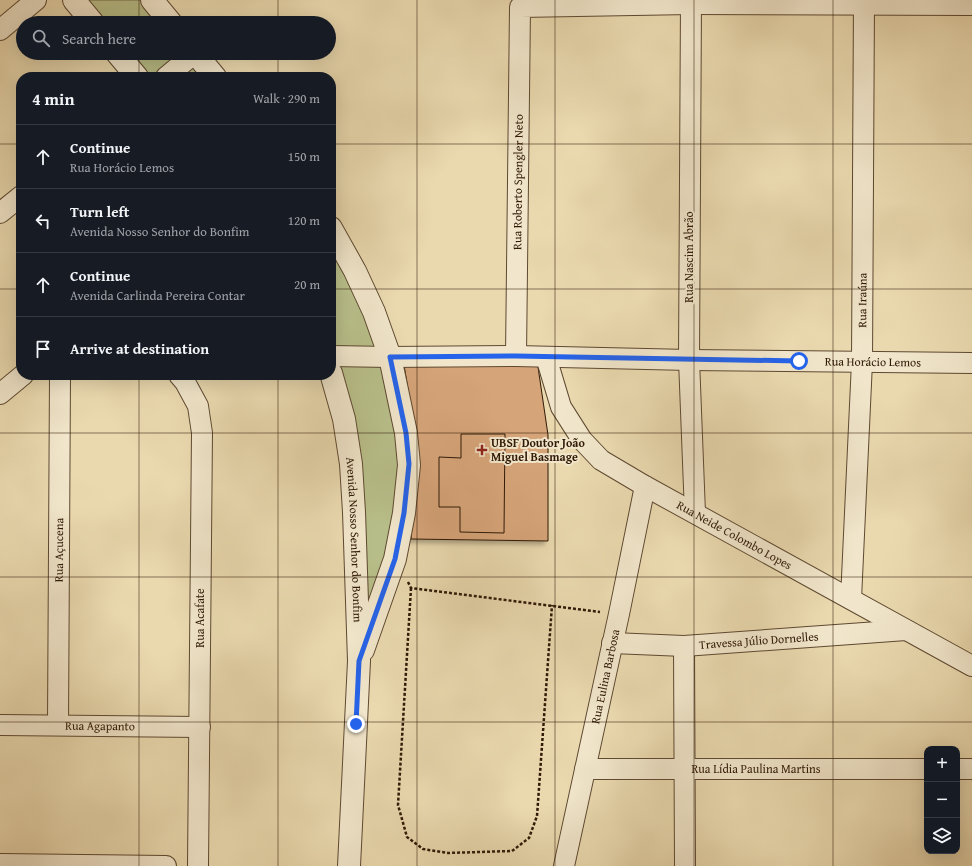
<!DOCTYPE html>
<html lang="en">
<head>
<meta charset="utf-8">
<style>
	:root { --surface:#171b24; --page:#242831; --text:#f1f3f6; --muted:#9ea1a6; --line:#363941 }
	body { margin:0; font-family:"Gentium Book Plus",serif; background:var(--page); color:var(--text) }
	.controls { position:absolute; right:12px; bottom:12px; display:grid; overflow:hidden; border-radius:8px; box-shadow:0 4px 16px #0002 }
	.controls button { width:36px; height:36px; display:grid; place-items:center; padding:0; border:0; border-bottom:1px solid var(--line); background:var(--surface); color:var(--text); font:20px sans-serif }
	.stop { position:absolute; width:12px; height:12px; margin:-9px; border:3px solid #2563eb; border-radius:50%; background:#fff }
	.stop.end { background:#2563eb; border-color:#fff; box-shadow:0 1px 4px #0008 }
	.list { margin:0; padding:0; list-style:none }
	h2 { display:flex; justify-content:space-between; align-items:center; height:52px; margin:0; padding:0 16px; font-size:17px }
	h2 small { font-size:13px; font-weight:400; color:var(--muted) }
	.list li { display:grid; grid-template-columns:26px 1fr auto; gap:12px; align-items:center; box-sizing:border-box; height:64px; padding:0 16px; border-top:1px solid var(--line) }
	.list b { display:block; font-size:15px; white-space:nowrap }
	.list p { margin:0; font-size:13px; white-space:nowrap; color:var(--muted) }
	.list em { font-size:13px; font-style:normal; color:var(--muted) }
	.icon { flex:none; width:22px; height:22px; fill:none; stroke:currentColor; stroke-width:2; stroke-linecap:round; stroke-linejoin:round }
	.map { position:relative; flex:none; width:972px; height:866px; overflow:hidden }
	.search { position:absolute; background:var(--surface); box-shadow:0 4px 16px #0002; left:16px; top:16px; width:320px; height:44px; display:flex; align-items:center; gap:10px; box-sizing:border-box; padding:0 14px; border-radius:22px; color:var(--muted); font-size:15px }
	.panel { position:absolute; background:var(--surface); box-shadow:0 4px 16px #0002; left:16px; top:72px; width:320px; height:308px; border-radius:16px }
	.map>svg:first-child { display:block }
	.green { fill:#b8bf8a; stroke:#746c48 }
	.building { fill:#d6a479; stroke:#2f1907; filter:url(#shadow) }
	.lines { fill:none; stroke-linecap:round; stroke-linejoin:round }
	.minor-casing { stroke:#5e4931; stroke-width:22 }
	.tertiary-casing { stroke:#5e4931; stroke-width:24 }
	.path { stroke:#2f1907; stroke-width:2.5; stroke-dasharray:3 2; stroke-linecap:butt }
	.minor { stroke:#f1e6cb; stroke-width:20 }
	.tertiary { stroke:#f1e6cb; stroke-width:22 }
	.route { stroke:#2563eb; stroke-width:5 }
	.grid { fill:none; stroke:#2f1907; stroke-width:1; stroke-opacity:0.55 }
	.poi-dot { fill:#8f2418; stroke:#f1e6cb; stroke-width:1.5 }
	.labels { text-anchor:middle; stroke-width:4; stroke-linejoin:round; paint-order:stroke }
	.street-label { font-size:12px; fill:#2f1907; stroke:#f1e6cb }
	.poi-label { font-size:12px; font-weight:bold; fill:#2f1907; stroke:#f1e6cb; text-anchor:start }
</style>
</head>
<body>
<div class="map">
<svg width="972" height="866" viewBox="0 0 972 866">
	<defs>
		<filter id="shadow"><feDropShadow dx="-3.5" dy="3.5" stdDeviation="2" flood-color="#0004"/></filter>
	</defs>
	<rect width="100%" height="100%" fill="#ead9af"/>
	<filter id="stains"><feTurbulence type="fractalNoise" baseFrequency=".005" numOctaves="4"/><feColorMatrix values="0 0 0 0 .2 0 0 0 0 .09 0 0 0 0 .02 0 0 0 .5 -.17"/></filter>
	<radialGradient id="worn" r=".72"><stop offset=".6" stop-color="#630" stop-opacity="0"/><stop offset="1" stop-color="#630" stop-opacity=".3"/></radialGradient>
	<g class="green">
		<polygon points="80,0 147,0 166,23 98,23"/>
		<polygon points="123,53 188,53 157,77 142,77"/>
		<polygon points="197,62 208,77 179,77"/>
		<polygon points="331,241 370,318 402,455 391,541 366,620 331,349"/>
	</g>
	<g class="building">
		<polygon points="537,360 548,435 548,541 411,539 413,513 415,432 404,365"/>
		<polygon points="461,434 505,434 504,533 460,532 460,507 439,507 439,457 461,458"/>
	</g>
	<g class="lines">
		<defs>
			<g id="minor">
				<polyline points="691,0 689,360 695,513"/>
				<polyline points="0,30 36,0"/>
				<polyline points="166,77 195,53"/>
				<polyline points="0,213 21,196"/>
				<path id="s1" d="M 331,356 L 390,357 L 516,356 L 689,360 L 972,363"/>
				<path id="s2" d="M 516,356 L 520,7 L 691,4 L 972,5"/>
				<path id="s3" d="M 546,357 L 561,407 L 582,440 L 601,460 L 645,486 L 972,666"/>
				<polyline points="179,375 185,382 198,406 202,433 198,866"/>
				<polyline points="0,394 23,375"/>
				<path id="s4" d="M 851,599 L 862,362 L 864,0"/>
				<path id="s5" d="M 612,643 L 684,646 L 906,630"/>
				<polyline points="684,646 685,866"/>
				<path id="s6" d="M 0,725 L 200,727"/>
				<path id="s7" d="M 58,725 L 60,375"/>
				<path id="s8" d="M 585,769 L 927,769"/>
				<polyline points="957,769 972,769"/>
				<polyline points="0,864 166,866"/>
				<path id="s9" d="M 564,866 L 619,614 L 645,486"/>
			</g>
			<g id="tertiary">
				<polyline points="74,0 93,23"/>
				<polyline points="152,0 171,23"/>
				<polyline points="117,53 137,77"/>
				<polyline points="195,53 215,77"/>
				<polyline points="331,228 355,271 374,312 390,357 406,433 409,465 404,513 395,559 363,650"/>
				<path id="s10" d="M 331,373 L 344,419 L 351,464 L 354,512 L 359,661 L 349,866"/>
			</g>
		</defs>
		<use href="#minor" class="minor-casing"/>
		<use href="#tertiary" class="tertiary-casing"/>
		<g class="path">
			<polyline points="408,582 411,588 600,612"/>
			<polyline points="411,588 398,805 407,837 423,849 448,853 512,851 529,838 537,816 552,605"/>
		</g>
		<use href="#minor" class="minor"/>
		<use href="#tertiary" class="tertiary"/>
	</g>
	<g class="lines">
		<polyline class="route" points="356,724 359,661 395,559 404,513 409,464 406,433 390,357 516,356 799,361"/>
	</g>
	<path class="grid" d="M 139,0 L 139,23M 278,0 L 278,23M 417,0 L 417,866M 555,0 L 555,866M 694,0 L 694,866M 833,0 L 833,866M 139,53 L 139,77M 278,53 L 278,77M 0,144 L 21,144M 331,144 L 972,144M 0,289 L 21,289M 331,289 L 972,289M 139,375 L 139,866M 278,375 L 278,866M 0,433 L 972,433M 0,577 L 972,577M 0,722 L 972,722"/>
	<path class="poi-dot" d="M480 444h4v4h4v4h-4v4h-4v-4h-4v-4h4z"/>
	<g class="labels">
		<g class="street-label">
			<text dy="4" stroke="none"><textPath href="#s2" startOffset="174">Rua Roberto Spengler Neto</textPath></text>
			<text transform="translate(689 257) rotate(-90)" y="4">Rua Nascim Abrão</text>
			<text dy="4" stroke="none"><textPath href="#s4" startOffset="299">Rua Iraúna</textPath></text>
			<text dy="4" stroke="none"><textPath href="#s1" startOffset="542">Rua Horácio Lemos</textPath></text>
			<text dy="4" stroke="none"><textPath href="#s3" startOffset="272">Rua Neide Colombo Lopes</textPath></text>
			<text dy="4" stroke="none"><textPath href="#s10" startOffset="169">Avenida Nosso Senhor do Bonfim</textPath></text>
			<text dy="4" stroke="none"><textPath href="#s7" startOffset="175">Rua Açucena</textPath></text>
			<text transform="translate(200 618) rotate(-90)" y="4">Rua Acafate</text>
			<text dy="4" stroke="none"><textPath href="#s5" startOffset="147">Travessa Júlio Dornelles</textPath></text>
			<text dy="4" stroke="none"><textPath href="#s9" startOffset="194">Rua Eulina Barbosa</textPath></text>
			<text dy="4" stroke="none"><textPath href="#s6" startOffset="100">Rua Agapanto</textPath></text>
			<text dy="4" stroke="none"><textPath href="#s8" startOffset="171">Rua Lídia Paulina Martins</textPath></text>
		</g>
		<g class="poi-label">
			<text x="491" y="447">UBSF Doutor João<tspan x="491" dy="14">Miguel Basmage</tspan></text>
		</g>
	</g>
	<rect width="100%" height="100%" filter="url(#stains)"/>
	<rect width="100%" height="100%" fill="url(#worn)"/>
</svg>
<div class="controls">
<button>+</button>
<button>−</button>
<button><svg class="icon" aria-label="layers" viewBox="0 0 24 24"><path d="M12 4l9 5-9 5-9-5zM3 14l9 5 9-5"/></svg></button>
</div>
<div class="stop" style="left:799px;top:361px"></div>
<div class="stop end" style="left:356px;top:724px"></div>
<div class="search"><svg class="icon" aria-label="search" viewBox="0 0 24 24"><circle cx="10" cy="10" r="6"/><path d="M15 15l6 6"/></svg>Search here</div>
<section class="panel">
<h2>4 min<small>Walk · 290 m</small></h2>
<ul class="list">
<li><svg class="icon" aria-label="ahead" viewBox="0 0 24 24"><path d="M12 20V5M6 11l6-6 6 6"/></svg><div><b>Continue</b><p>Rua Horácio Lemos</p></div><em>150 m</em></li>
<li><svg class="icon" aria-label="left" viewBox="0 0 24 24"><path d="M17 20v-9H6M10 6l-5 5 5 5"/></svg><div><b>Turn left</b><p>Avenida Nosso Senhor do Bonfim</p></div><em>120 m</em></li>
<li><svg class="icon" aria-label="ahead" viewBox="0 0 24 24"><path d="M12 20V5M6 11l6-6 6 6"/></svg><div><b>Continue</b><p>Avenida Carlinda Pereira Contar</p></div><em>20 m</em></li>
<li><svg class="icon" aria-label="arrive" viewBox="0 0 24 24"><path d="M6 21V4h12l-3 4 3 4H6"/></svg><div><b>Arrive at destination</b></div></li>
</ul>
</section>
</div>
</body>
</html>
